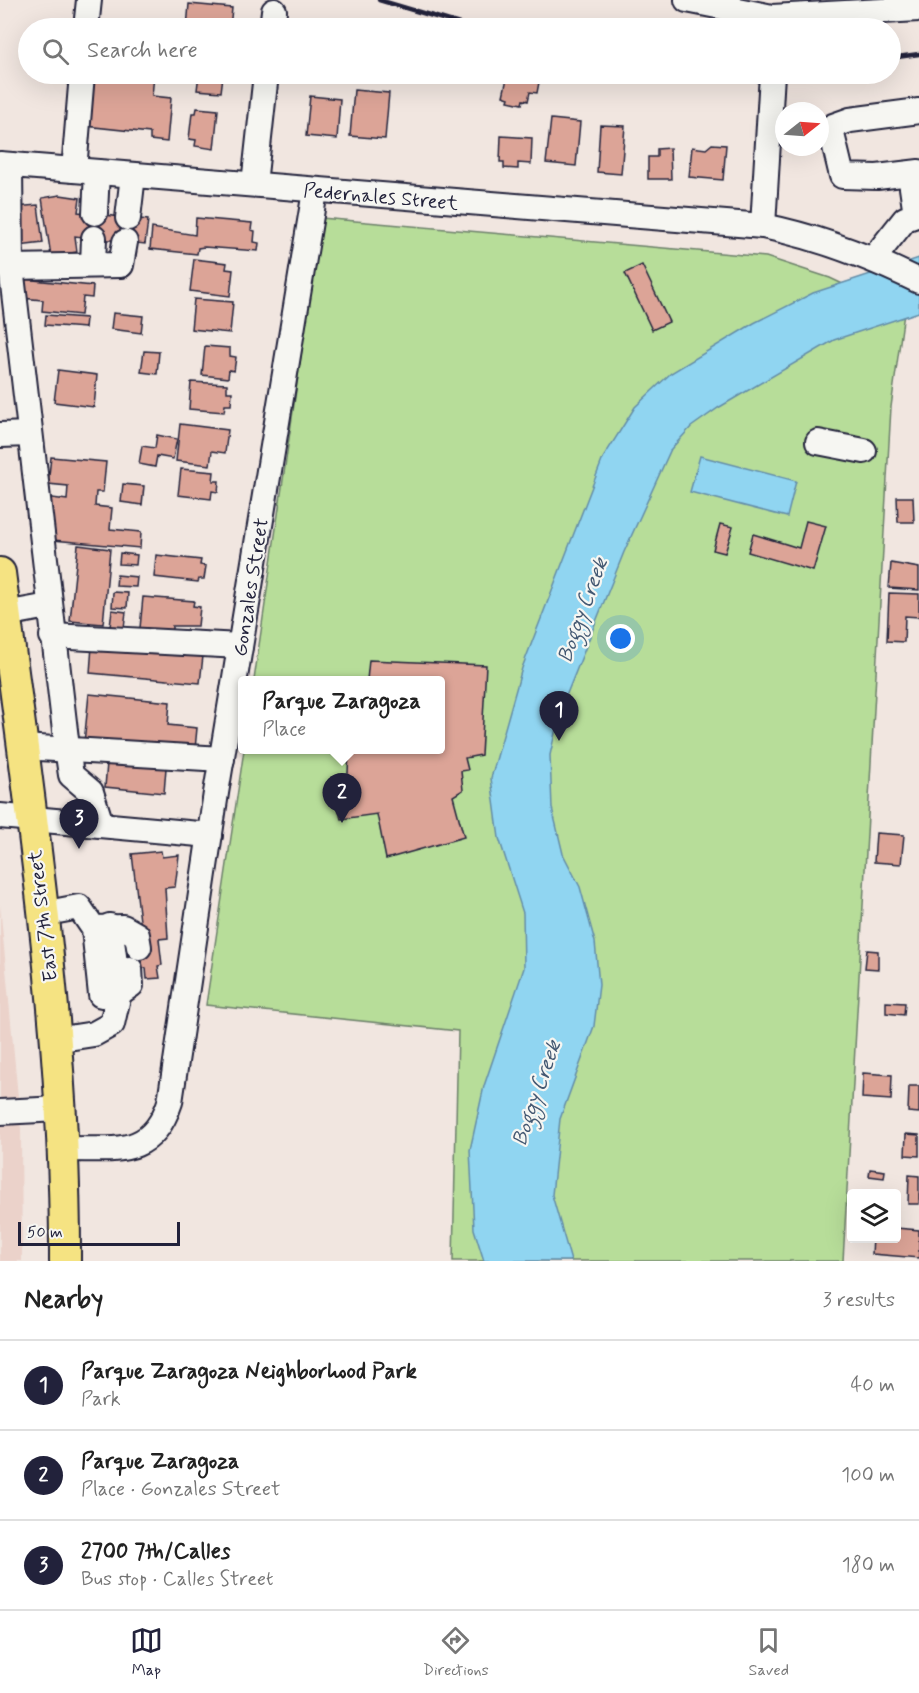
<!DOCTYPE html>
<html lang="en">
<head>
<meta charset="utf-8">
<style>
	:root { --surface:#fff; --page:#f6f6f6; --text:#222; --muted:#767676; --line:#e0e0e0; --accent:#22223b }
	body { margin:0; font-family:Mynerve,sans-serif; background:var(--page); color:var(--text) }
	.controls { position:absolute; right:18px; bottom:18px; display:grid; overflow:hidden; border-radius:6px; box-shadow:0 6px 24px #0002 }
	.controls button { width:54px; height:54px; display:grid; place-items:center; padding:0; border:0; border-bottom:2px solid var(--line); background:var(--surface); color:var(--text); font:30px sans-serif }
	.compass { position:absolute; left:775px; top:102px; width:54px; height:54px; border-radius:50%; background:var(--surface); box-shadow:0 6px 24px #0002; rotate:73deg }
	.scale { position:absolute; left:18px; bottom:15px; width:162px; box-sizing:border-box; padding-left:6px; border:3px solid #22223b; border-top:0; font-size:16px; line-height:21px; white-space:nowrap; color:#22223b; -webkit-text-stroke:4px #f6f6f2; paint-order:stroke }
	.you { position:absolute; left:621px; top:639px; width:21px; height:21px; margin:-15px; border:4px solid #fff; border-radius:50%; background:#1a73e8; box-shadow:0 0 0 9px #1a73e833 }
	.badge { display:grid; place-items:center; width:39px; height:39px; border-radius:50%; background:var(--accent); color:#fff; font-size:20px; font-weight:700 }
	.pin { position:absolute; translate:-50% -50px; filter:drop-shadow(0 2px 3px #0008) }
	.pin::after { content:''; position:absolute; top:32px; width:21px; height:18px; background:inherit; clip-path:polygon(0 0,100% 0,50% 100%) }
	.popup { position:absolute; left:238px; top:676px; width:207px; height:78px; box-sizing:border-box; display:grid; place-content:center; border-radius:6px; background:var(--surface); filter:drop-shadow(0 2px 4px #0005); font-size:20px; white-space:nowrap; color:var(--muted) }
	.popup b { font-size:22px; color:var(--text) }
	.popup::after { content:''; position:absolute; left:50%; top:100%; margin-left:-12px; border:12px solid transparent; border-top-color:var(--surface) }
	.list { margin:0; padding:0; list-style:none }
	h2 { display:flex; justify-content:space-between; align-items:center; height:78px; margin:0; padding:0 24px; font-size:26px }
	h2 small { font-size:20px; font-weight:400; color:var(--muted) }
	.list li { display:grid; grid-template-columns:39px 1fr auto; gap:18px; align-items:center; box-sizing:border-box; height:90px; padding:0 24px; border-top:2px solid var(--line) }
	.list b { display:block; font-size:22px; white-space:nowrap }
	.list p { margin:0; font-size:20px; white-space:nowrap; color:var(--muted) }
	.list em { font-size:20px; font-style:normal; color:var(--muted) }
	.icon { flex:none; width:33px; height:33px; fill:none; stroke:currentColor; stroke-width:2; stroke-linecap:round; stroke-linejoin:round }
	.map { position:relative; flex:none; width:919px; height:1261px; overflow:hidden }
	.search { position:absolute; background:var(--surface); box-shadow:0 6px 24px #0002; left:18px; right:18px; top:18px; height:66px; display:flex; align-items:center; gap:15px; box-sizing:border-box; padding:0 21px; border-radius:33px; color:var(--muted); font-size:22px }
	.sheet { height:348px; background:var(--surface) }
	nav { display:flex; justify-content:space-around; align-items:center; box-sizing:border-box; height:84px; border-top:2px solid var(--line); background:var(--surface); font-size:16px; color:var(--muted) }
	nav a { display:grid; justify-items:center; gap:3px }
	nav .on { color:var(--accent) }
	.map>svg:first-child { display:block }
	.built { fill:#ebd2ca }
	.green { fill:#b7dd99; stroke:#6c806a; stroke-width:1.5 }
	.water { fill:#90d5f1; stroke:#648da8; stroke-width:1.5 }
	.building { fill:#dca497; stroke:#22223b; stroke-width:1.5 }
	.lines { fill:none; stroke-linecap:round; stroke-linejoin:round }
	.minor-tunnel { stroke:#c8bfbf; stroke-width:24; stroke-dasharray:24 12; stroke-linecap:butt }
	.minor-casing { stroke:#22223b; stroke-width:28 }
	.major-casing { stroke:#22223b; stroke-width:34 }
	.minor { stroke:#f6f6f2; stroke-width:24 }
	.major { stroke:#f5e382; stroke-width:30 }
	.rail { stroke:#22223b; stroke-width:4.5 }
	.labels { text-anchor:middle; stroke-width:4.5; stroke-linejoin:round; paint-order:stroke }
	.street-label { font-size:20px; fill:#22223b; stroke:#f6f6f2 }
	.water-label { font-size:21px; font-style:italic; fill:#435872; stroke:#f6f6f2 }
</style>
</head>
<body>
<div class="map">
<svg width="919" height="1261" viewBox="0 0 919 1261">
	<rect width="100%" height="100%" fill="#f1e6e0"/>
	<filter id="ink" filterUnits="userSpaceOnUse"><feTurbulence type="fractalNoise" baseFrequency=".0167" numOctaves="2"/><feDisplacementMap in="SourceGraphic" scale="12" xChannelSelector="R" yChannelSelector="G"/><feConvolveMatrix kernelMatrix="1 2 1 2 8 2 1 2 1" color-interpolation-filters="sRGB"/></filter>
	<g filter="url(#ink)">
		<polygon class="built" points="0,905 21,1129 22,1261 0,1261"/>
		<polygon class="green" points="321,218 766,257 830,278 904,313 891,407 843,1261 453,1261 458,1031 206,1005 244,750 441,750 441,680 254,680"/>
		<g class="water">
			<polygon points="919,258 919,312 834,340 718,408 691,427 671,449 624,552 560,711 550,755 552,808 563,854 580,887 595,942 599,985 594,1026 560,1119 552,1195 571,1261 484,1261 474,1229 470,1150 484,1086 524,968 523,913 499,838 491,778 522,668 603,458 635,407 671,373 754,323 813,293"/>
			<polygon points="700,456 796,481 787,517 690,492"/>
		</g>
		<g class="building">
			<polygon points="189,4 232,8 230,28 187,28"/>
			<polygon points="90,74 154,75 152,96 171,98 167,142 150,140 150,133 85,126"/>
			<polygon points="199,74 223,76 221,92 197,90"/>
			<polygon points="508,74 540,77 537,93 530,92 528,101 523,100 522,104 508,101 509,98 503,96"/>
			<polygon points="354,90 389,93 385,139 350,136"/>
			<polygon points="310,96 340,99 337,139 306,136"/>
			<polygon points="197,108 218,110 214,149 195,146 196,140 189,139 192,113 196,113"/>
			<polygon points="551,119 580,122 576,166 546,163"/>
			<polygon points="600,125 625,126 621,174 597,172"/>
			<polygon points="501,136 532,138 531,164 518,163 518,169 504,168 504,162 500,162"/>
			<polygon points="712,144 726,145 723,180 689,177 692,147 706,149"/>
			<polygon points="670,148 671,179 648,179 648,157 657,157 657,149"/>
			<polygon points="60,195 80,198 78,212 148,220 145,244 75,236 77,252 51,256 42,198"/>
			<polygon points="38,205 43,243 19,246 15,207"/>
			<polygon points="196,218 252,223 251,230 255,231 254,242 259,243 258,251 204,247 198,248 197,254 150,249 152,228 195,235"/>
			<polygon points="194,259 227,263 226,269 233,270 230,296 190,291"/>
			<polygon points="642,265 669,322 652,330 625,273"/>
			<polygon points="23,279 93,286 92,298 83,297 81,315 42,311 43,300 21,298"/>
			<polygon points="194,299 233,302 230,333 191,329"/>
			<polygon points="113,313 143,316 141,333 111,329"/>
			<polygon points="46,315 86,318 85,328 45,325"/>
			<polygon points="205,346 230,348 230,356 236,357 234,371 229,370 228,378 202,375"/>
			<polygon points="144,351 159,352 157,374 141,372"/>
			<polygon points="58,370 97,375 94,407 54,402"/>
			<polygon points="191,382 227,384 227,392 232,392 231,405 225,405 224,412 189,409"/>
			<polygon points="180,424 228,430 225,453 212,451 210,465 176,461"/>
			<polygon points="157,435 177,439 173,459 157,456 155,467 139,464 142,446 155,448"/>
			<polygon points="51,457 106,462 103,492 96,492 95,506 112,508 110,529 141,532 140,548 53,540 44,497 67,500 68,486 48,484"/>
			<polygon points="181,469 214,472 213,481 219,481 218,492 212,491 211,499 178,495"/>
			<polygon points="123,484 144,486 142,505 121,502"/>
			<polygon points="897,497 913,497 914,522 898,522"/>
			<polygon points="806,521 826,526 813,571 748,552 753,534 799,548"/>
			<polygon points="720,524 733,527 725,553 713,550"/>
			<polygon points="78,545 110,549 103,624 70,621"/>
			<polygon points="120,553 137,555 136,565 119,564"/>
			<polygon points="156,555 201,560 200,565 206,566 204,579 199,579 198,582 154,577"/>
			<polygon points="891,563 919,568 919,590 889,588"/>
			<polygon points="117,575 137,577 136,587 116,586"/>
			<polygon points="113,592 128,593 127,608 112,607"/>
			<polygon points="889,593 919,594 919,617 905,616 904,642 887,641"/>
			<polygon points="143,597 194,601 193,606 200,607 198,626 172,626 172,631 140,628"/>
			<polygon points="112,610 126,612 124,628 110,627"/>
			<polygon points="92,646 203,656 200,683 90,673"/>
			<polygon points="369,660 486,665 481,755 465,758 468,770 461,771 463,790 453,796 464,837 386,859 377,814 341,819 335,796 347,795 349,750 441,750 441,680 367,680"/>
			<polygon points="89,694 170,702 168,725 197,728 195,749 84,743"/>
			<polygon points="107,763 166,768 164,793 105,787"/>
			<polygon points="876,833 904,835 901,864 874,862"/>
			<polygon points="161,851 162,857 179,855 175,887 165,888 168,938 159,939 162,965 158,966 160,978 147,979 146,968 121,971 118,949 143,946 132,854"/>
			<polygon points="867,950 878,951 878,969 865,968"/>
			<polygon points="886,1002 905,1003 904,1015 886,1013"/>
			<polygon points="863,1073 892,1075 891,1100 862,1098"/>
			<polygon points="909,1086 919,1086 919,1113 908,1112"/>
			<polygon points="906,1134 919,1135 919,1156 905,1155"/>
			<polygon points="870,1169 885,1171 884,1178 869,1176"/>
			<polygon points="909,1175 919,1176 919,1204 908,1204"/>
			<polygon points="896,1228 919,1230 919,1258 872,1254 873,1238 896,1238"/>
		</g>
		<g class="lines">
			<polyline class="minor-tunnel" points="127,948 130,969"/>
			<defs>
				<g id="minor">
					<polyline points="687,0 772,17 919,9"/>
					<polyline points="86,28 89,0"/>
					<polyline points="272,28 274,11"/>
					<polyline points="919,111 850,120 833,126 831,130 842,176 877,177 919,172"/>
					<path d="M 0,164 L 763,226 C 818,237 868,256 919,281"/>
					<polyline points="10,165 11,267 67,748 71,775 91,792 101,824"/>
					<polyline points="74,170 82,74"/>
					<polyline points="910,174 916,215"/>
					<polyline points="254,184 266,74"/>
					<polyline points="95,213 97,172"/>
					<polyline points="128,218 133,175"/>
					<polyline points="763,226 772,74"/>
					<polyline points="874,258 905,219 919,214"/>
					<polyline points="0,263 11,267 121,265 125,242"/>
					<polyline points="93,265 94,238"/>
					<polyline points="0,435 30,434"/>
					<polyline points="818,442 864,451"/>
					<polyline points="5,614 49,606"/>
					<polyline points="52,636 240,646"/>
					<polyline points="22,747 222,759"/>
					<polyline points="0,816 210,835"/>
					<polyline points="42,914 79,907 94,929 101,995 119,993 131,985 130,969"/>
					<polyline points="96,928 123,927 137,935 139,947"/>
					<polyline points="55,1040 94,1034 112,1024 119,993 110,926"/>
					<polyline points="0,1112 60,1109"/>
					<path d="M 62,1149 C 113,1148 151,1160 170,1102 L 216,793 L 315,191"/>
				</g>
				<path id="major" d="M 0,573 C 29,800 66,1032 65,1261"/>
			</defs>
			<use href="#minor" class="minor-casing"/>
			<use href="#major" class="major-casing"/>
			<use href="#minor" class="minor"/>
			<use href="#major" class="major"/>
			<g class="rail">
				<polyline points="379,0 473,28"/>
				<polyline points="890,58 919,54"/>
			</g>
		</g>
	</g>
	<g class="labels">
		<g class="street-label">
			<text transform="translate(381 196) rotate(5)" y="7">Pedernales Street</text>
			<text transform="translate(250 587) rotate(-81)" y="7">Gonzales Street</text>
			<text transform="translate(42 916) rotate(-97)" y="7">East 7th Street</text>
		</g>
		<g class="water-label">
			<text transform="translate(582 610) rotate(-70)" y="7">Boggy Creek</text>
			<text transform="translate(536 1093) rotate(-71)" y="7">Boggy Creek</text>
		</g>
	</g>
</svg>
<div class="controls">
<button><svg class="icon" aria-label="layers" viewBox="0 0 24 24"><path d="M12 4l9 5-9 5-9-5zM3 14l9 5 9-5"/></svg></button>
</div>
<svg class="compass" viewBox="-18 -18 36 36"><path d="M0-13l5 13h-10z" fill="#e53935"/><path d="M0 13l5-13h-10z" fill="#767676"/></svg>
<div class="scale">50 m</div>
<div class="you"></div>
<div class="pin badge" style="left:559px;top:741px">1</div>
<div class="pin badge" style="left:342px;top:823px">2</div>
<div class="popup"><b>Parque Zaragoza</b>Place</div>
<div class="pin badge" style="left:79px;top:849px">3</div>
<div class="search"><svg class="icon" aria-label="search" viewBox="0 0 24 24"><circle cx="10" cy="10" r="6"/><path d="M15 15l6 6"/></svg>Search here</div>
</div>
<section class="sheet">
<h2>Nearby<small>3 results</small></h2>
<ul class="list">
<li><span class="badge">1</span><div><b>Parque Zaragoza Neighborhood Park</b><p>Park</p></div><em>40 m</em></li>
<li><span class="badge">2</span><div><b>Parque Zaragoza</b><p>Place · Gonzales Street</p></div><em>100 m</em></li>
<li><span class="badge">3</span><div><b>2700 7th/Calles</b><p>Bus stop · Calles Street</p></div><em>180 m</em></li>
</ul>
</section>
<nav>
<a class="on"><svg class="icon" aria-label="map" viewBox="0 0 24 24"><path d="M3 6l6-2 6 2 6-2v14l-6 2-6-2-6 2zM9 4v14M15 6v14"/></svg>Map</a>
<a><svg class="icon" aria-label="directions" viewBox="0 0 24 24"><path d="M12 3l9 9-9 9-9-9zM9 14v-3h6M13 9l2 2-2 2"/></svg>Directions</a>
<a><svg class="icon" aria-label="saved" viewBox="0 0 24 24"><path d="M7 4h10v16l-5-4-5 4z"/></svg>Saved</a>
</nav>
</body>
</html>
